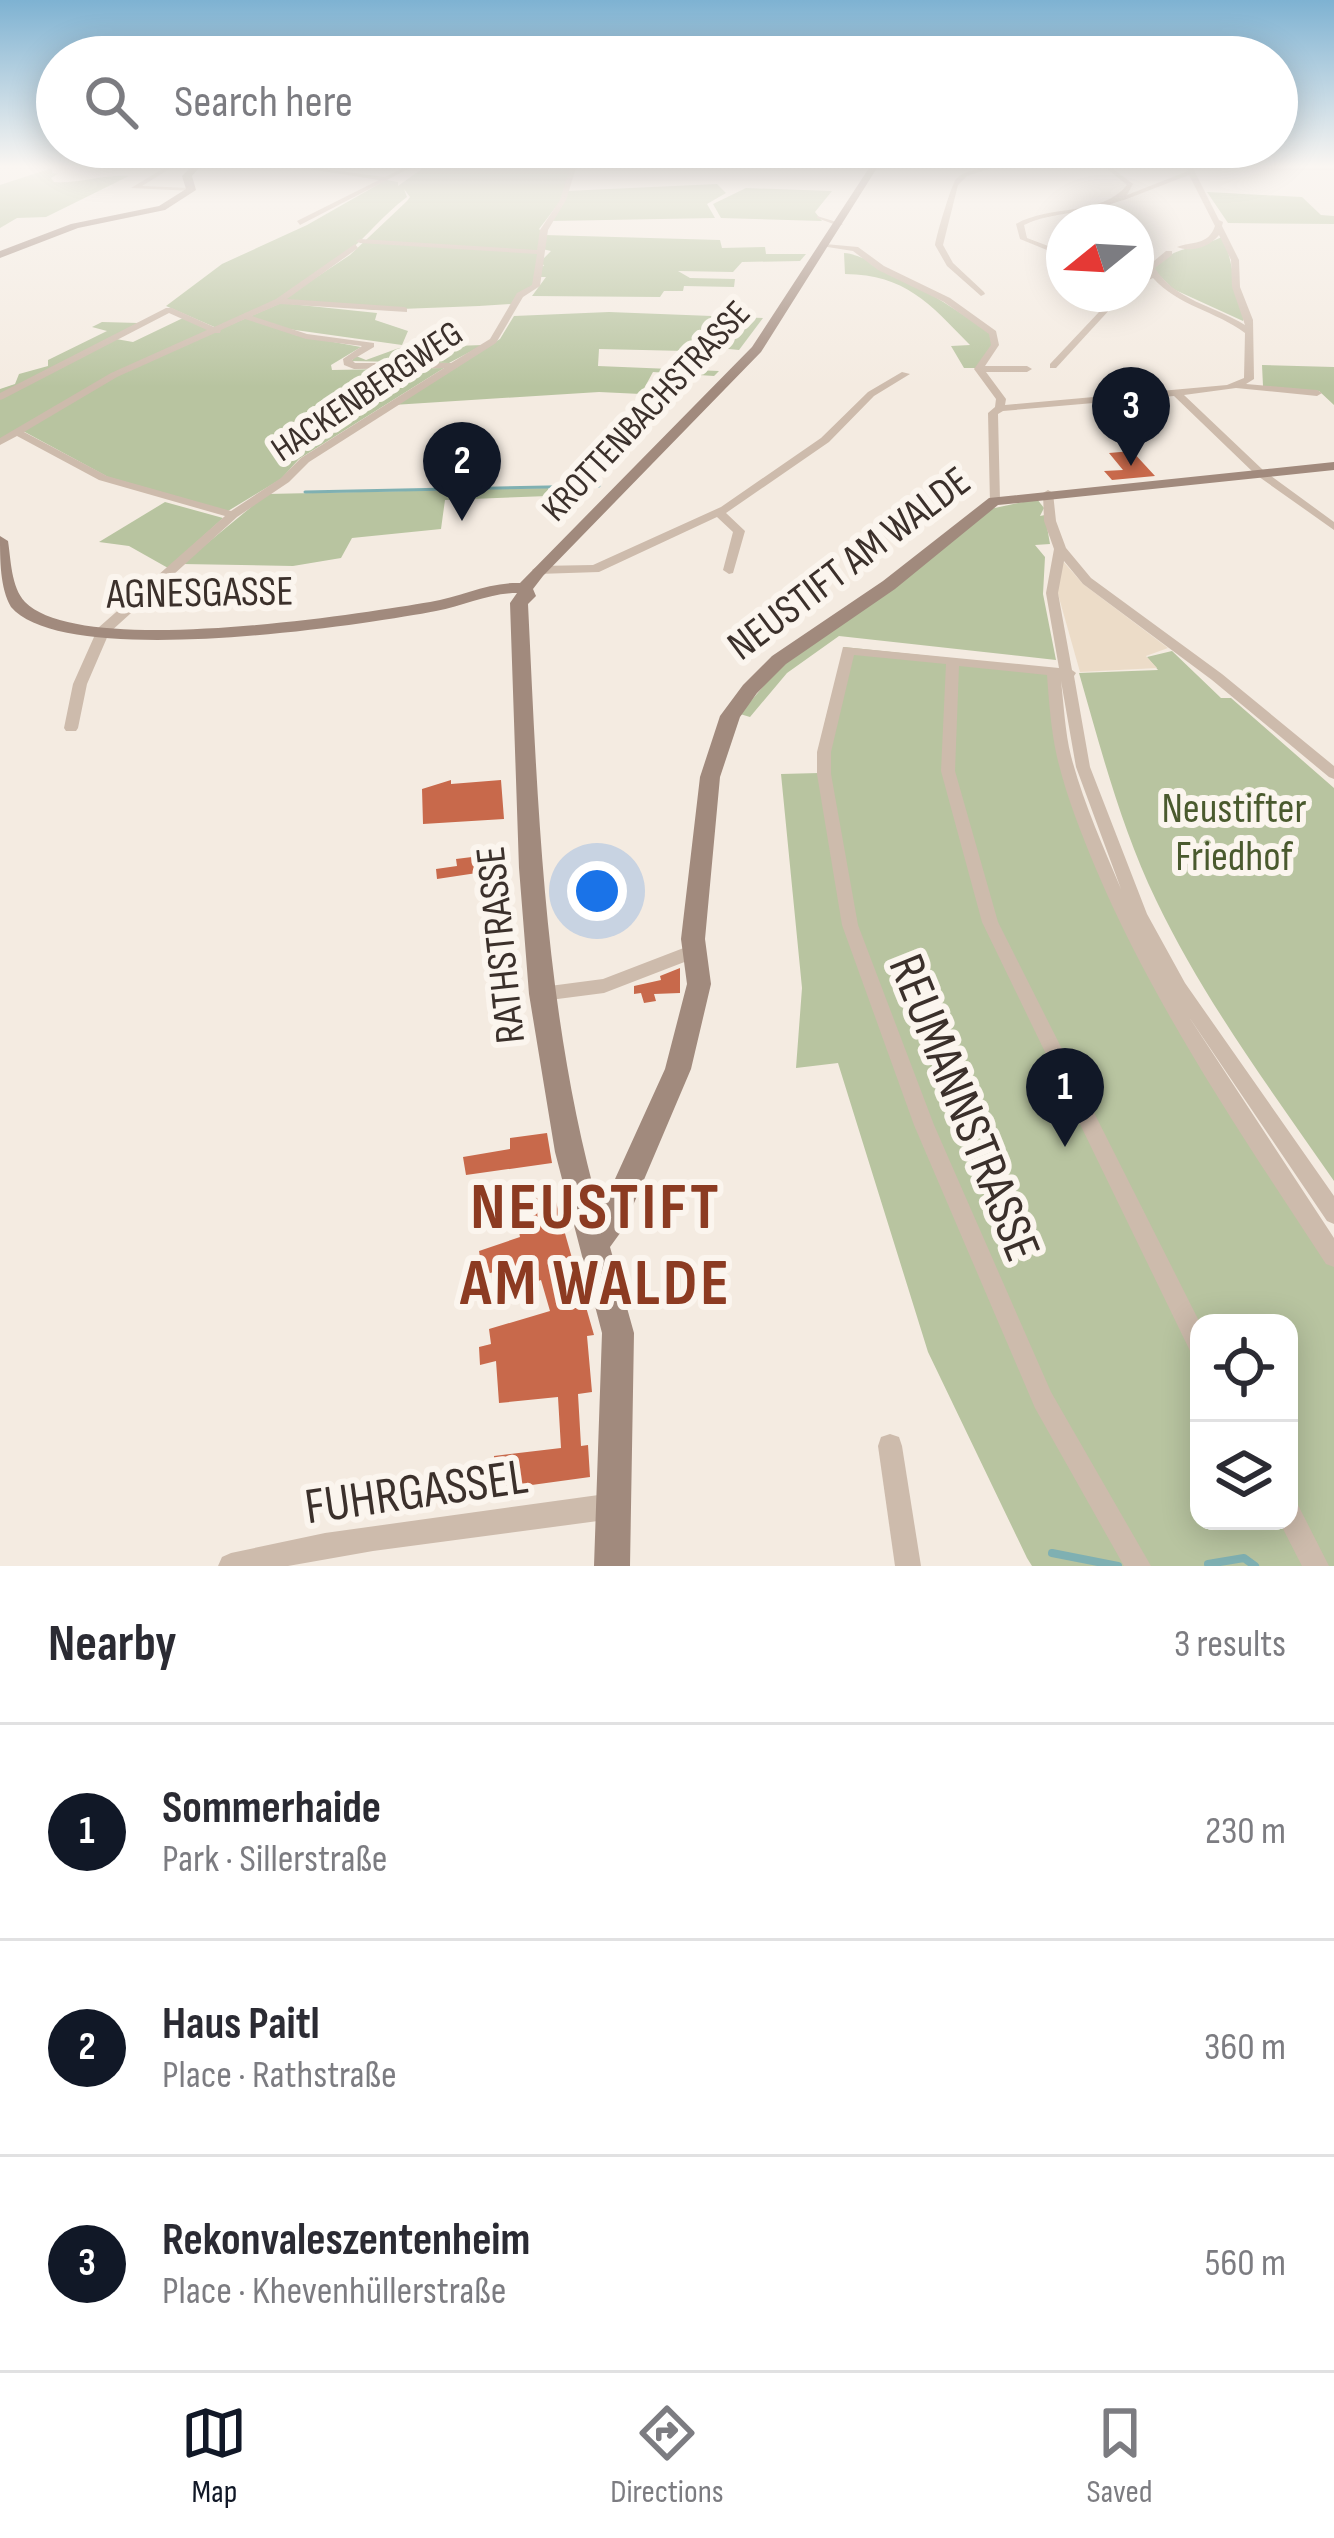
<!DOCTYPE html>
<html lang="en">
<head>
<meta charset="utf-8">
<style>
	:root { --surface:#fff; --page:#f2f2f3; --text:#2b2b33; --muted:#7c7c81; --line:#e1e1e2; --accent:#111827 }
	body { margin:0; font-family:"Sofia Sans Condensed",sans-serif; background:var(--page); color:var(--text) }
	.controls { position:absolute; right:36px; bottom:36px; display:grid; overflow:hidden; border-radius:24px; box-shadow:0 6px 30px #0003 }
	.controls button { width:108px; height:108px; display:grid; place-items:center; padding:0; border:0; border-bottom:3px solid var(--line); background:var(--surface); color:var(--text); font:60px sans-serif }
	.compass { position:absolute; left:1046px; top:204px; width:108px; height:108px; border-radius:50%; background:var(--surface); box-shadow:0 6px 30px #0003; rotate:252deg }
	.you { position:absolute; left:597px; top:891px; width:42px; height:42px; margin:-30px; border:9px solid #fff; border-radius:50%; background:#1a73e8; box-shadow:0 0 0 18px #1a73e833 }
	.badge { display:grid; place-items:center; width:78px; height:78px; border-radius:50%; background:var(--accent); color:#fff; font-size:39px; font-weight:700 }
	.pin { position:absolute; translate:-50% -99px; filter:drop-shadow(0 3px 6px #0008) }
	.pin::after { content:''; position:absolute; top:63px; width:42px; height:36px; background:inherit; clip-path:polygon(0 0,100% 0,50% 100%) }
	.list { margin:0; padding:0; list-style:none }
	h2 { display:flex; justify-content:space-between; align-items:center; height:156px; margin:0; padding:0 48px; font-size:51px }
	h2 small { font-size:39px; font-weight:400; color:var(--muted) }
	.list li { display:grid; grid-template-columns:78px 1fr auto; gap:36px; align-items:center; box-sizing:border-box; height:216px; padding:0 48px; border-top:3px solid var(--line) }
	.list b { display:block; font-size:45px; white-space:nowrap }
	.list p { margin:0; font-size:39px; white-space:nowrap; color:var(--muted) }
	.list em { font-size:39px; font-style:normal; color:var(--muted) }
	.icon { flex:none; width:66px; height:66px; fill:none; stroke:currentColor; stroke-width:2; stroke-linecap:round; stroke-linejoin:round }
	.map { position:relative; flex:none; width:1334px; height:1566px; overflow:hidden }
	.search { position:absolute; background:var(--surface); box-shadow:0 6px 30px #0003; left:36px; right:36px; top:36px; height:132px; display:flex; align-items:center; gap:30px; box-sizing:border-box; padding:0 42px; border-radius:66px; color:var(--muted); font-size:45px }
	.sheet { height:804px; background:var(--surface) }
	nav { display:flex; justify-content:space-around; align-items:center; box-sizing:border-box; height:168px; border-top:3px solid var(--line); background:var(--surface); font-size:33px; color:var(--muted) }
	nav a { display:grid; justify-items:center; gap:6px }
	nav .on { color:var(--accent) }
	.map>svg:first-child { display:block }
	.green { fill:#b8c4a0; fill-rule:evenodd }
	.plaza { fill:#ecdcc8 }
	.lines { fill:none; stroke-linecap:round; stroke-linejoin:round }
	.stream-far1 { stroke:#7fb0b2; stroke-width:3 }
	.stream { stroke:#7fb0b2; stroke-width:8 }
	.building { fill:#c8694b }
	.street { fill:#cdbbac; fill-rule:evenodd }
	.secondary { fill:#a18a7d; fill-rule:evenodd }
	.labels { text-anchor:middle; stroke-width:12; stroke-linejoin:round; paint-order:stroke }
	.far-street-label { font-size:36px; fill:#3b302b; stroke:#fbf5ee }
	.street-label { font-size:42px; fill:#3b302b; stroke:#fbf5ee }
	.park-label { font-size:42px; fill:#4a5a2e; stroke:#fbf5ee }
	.near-street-label { font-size:51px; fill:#3b302b; stroke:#fbf5ee }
	.near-district-label { font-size:66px; font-weight:bold; letter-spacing:3px; fill:#8c3b22; stroke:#fbf5ee }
</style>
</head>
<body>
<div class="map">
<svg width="1334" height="1566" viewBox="0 0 1334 1566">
	<rect width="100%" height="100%" fill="#f4ebe1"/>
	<g class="green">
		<path d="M 52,168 L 52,173 L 58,174 L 51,178 L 54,182 C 80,184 102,174 129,176 L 46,217 L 17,218 L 0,228 L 0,185 Z"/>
		<path d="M 423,168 L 571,168 L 562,199 L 539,229 L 545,235 L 720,240 L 722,248 L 765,247 L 766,254 L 806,254 L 800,261 L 742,262 L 733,272 L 678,271 L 690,278 L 735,279 L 734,287 L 684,286 L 683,291 L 664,291 L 660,297 L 532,296 L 546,277 L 539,277 L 538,267 L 544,266 L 541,261 L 551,251 L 538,248 L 535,283 L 511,304 L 479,306 L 374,310 L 282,300 L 350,255 L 407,201 L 410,197 L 404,189 L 407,197 C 382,216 368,235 348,252 C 311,285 263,307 219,329 L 166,306 L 222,264 L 307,225 L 386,180 L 398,182 L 398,186 Z"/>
		<polygon points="717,184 726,193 707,204 715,218 551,221 566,191"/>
		<polygon points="746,188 832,191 815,212 822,221 721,218 713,204"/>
		<polygon points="1207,192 1302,197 1321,215 1334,216 1334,224 1228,223"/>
		<path d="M 1222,237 C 1235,263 1231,287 1245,312 L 1243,321 L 1173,289 L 1153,269 C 1172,246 1197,249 1222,237 Z"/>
		<path d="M 844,253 C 872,254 963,314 991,333 L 993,347 L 976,368 L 964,368 L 951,346 L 970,345 C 929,303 906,275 845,274 Z"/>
		<polygon points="281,303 377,313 375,320 408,331 402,345 288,329 295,335 361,347 331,365 332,370 444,368 299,459 281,479 228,511 108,477 23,431 0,439 0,389 15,384 19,374 48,366 48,360 107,331 92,327 102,322 139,323 116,339 133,342 183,318 212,331 166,353"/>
		<polygon points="609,312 763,318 739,350 688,345 686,351 599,349 598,366 719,371 714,376 653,372 641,394 599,392 393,405 500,339 514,316"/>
		<polygon points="483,345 449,363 351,361 356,356 366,360 399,348"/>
		<polygon points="1262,365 1334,367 1334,405 1319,391 1263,386"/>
		<polygon points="548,488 548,496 445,500 441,529 352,538 341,558 293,566 182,564 267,494"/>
		<polygon points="1037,499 1044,508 1040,516 1045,515 1050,544 1035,545 1045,557 1043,594 1056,660 839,636 787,673 750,717 740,714 787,658 990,509"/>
		<polygon points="165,502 223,518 168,568 129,546 99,542"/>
		<path d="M 844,647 L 1053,669 L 1069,768 L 1125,916 L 1334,1251 L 1334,1566 L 1032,1566 L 1027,1558 L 928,1352 L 838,1063 L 796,1068 L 802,988 L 781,774 L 819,773 L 825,722 ZM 1199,1323 L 1289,1323 L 1289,1521 L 1199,1521 Z"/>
		<path d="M 1172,651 L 1221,698 L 1231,698 L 1334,788 L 1334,1181 C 1271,1090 1204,1000 1156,900 C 1121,827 1101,750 1079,673 L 1158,670 L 1147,657 Z"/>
	</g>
	<polygon class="plaza" points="1062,560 1083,584 1168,648 1146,656 1157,668 1080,672 1056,587"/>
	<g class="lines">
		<polyline class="stream-far1" points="305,492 599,486"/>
		<g class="stream">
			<polyline points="1052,1553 1118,1566"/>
			<polyline points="1208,1564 1244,1558 1255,1566"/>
		</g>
	</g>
	<g class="building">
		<polygon points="1132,451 1155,476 1112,480 1104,471 1123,470 1109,453"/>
		<polygon points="451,780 451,784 501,780 504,819 423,824 422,789"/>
		<polygon points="488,855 490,871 437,879 436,869 457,866 456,859"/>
		<polygon points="680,968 680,993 654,994 656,1001 644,1003 641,993 634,994 634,986 661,980 660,976"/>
		<polygon points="547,1133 552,1163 466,1175 463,1157 510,1149 510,1138"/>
		<polygon points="554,1195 594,1335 587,1336 592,1392 578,1394 581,1446 588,1445 590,1477 495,1490 494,1456 561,1448 558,1397 499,1403 496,1361 480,1365 479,1347 491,1344 489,1329 550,1311 541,1280 506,1292 501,1270 483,1275 479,1251 520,1237 514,1203"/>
	</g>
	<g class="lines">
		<g class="street">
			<polygon points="164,168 171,168 142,186 191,188 193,191 131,188"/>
			<polygon points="302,168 316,168 385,177 403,168 410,168 300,225 297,221 379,180"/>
			<path d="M 570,168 L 576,168 L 566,200 L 548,230 L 540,286 L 523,297 L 496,343 L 309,462 L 289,482 L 237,517 L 109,633 L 87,684 L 78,728 L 76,731 L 66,731 L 64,728 L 73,684 L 98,628 L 225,516 L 99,480 L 17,436 L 0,445 L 0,438 L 111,373 L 207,330 L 169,313 L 3,399 L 0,400 L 0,393 L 166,308 L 172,308 L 214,327 L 276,299 L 355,244 L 358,248 L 287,299 L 404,307 L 407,308 L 407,312 L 280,304 L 252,316 L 307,334 L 374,343 L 374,347 L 352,360 L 355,363 L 451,363 L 490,339 L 517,293 L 532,285 L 537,254 L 360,243 L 356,241 L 360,239 L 537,250 L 540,230 L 560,200 ZM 245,319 L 306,339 L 362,346 L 343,359 L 344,365 L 354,369 L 444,368 L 301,458 L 281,478 L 231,511 L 107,476 L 24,432 L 117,377 L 215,333 L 220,333 L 221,330 Z"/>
			<polygon points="870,168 892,168 872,171"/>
			<path d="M 984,168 L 992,168 L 967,176 L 958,185 L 943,245 L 953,263 L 984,292 L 985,294 L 981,296 L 947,266 L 935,245 C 937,233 951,186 956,179 C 964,171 974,170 984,168 Z"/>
			<path d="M 1106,168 L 1112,168 L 1133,184 L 1127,195 L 1188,171 L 1186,168 L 1192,168 L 1195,172 L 1219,220 L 1223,222 L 1222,226 L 1239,260 L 1240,287 L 1253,320 L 1254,379 L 1246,384 L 1317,390 L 1322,393 L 1317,396 L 1236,388 L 1184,395 L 1263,470 L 1334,522 L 1334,530 L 1255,474 L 1174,396 L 1003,411 L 998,414 L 1000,501 L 994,504 L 990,503 L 988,413 L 995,407 L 996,399 L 974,369 L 991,345 L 989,334 L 944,302 L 878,270 L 853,251 L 821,246 L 825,244 L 858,247 L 884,266 L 950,298 L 996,331 L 999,345 L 985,366 L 1027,366 L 1032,369 L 1027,372 L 986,372 L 1006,399 L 1005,405 L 1227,385 L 1244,378 L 1245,333 C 1216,311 1178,306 1153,278 L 1136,286 L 1136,281 L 1150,273 L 1148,266 L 1166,251 L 1172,251 L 1172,255 L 1155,268 C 1174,300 1215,306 1245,325 L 1232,287 L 1231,260 L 1219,235 C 1209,247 1192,253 1177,247 C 1192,241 1208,246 1215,226 L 1189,175 L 1124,200 C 1116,202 1105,206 1095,209 C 1071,214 1047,214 1024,225 L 1027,238 L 1064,252 L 1064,257 L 1020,239 L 1016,224 C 1050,204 1101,217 1127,185 Z"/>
			<polygon points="1269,168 1334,168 1334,170 1272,170"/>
			<polygon points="817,216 843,224 839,226 817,218"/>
			<polygon points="1116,294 1124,294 1056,368 1050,368 1050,364"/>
			<polygon points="902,372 910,374 874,396 829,442 726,513 745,531 733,573 729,574 723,570 733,532 717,517 599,572 538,574 532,570 538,566 593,565 721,507 821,438 868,392"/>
			<path d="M 1048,490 L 1053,493 L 1056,521 L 1066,548 L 1091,578 L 1222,674 L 1334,766 L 1334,779 L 1329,777 L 1212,680 L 1083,584 L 1064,561 L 1058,593 L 1072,670 L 1076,673 L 1074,676 L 1090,767 L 1147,914 L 1185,983 L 1334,1196 L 1334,1224 L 1327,1221 L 1189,1017 L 1334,1238 L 1334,1267 L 1326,1264 C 1243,1137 1156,1010 1096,869 C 1081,833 1066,795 1057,757 C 1051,730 1049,702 1047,675 L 959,666 L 955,771 L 998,922 L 1200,1323 L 1199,1356 L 1191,1353 L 982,922 L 941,771 L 946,664 L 854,655 L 831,752 L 831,774 L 858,925 L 934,1125 L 1051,1392 L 1151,1566 L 1124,1566 L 1035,1408 L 914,1125 L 842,925 L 817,774 L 817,752 L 843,647 L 1059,668 L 1046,593 L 1054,549 L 1044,521 L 1043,493 ZM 1061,681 L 1076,767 L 1121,889 C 1103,846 1083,802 1071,756 C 1065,732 1064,706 1061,681 Z"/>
			<polygon points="694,944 700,946 703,951 700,956 604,993 542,1001 536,999 533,994 536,989 542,987 603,979"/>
			<polygon points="890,1434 899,1437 902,1446 921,1566 895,1566 878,1446 881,1437"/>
			<polygon points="613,1493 622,1497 626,1506 622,1515 613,1519 373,1551 288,1566 218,1566 222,1557 231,1553 325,1533"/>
			<polygon points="1289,1501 1298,1505 1329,1566 1302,1566 1279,1521 1289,1521"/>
		</g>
		<g class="secondary">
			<polygon points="190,168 199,168 192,176 196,190 165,210 78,228 0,258 0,251 71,224 159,206 186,189 182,176"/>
			<path d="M 869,168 L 877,168 L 761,352 L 543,576 L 533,589 L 536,596 L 528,604 C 538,809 544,1014 600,1212 L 665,1069 L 687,984 L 681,939 L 700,777 L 720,716 L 743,685 L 772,656 L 883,581 L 989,498 L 1334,462 L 1334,470 L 998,505 L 895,589 L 786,664 L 757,693 L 740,717 L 720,777 L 705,939 L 711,984 L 691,1069 L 623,1229 L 610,1247 L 634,1333 L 630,1566 L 594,1566 L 602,1333 L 555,1152 L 529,994 L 519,868 L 510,603 L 517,593 C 489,593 464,606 436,611 C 358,626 65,670 11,607 C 0,588 0,560 0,536 L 8,541 C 11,560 11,587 25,602 C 80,658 353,615 430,602 C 460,597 489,582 520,583 L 752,347 Z"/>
		</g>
	</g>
	<linearGradient id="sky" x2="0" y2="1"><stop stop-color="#7eb2d2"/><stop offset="0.43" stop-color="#faf6f2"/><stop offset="1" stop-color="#faf6f2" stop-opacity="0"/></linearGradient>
	<rect width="1334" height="387" fill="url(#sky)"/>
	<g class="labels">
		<g class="far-street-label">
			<text transform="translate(366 390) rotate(-34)" y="13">HACKENBERGWEG</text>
			<text transform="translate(645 410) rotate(-47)" y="13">KROTTENBACHSTRASSE</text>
		</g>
		<g class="street-label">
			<text transform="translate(848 562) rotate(-37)" y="15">NEUSTIFT AM WALDE</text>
			<text transform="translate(200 591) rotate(-1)" y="15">AGNESGASSE</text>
			<text transform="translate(499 945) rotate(-96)" y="15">RATHSTRASSE</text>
		</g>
		<g class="park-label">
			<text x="1234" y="822">Neustifter<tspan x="1234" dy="48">Friedhof</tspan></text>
		</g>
		<g class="near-street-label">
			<text transform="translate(966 1107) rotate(68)" y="18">REUMANNSTRASSE</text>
			<text transform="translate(416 1490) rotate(-8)" y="18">FUHRGASSEL</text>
		</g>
		<g class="near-district-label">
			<text x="596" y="1228">NEUSTIFT<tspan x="596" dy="76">AM WALDE</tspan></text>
		</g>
	</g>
</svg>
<div class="controls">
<button><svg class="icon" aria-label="locate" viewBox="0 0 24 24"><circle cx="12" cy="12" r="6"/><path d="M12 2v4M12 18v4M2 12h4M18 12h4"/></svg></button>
<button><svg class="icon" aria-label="layers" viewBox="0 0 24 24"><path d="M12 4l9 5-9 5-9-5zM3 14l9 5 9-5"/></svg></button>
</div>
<svg class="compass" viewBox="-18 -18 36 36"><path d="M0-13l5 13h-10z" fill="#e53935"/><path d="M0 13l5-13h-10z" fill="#7c7c81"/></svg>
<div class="you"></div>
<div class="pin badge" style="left:1065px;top:1147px">1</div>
<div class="pin badge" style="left:462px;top:521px">2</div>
<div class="pin badge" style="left:1131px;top:466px">3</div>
<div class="search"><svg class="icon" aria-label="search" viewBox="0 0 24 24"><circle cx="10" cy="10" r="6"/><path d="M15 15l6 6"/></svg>Search here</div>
</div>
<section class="sheet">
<h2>Nearby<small>3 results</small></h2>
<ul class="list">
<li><span class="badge">1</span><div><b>Sommerhaide</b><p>Park · Sillerstraße</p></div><em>230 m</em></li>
<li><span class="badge">2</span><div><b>Haus Paitl</b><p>Place · Rathstraße</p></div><em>360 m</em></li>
<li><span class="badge">3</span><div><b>Rekonvaleszentenheim</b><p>Place · Khevenhüllerstraße</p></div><em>560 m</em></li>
</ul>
</section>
<nav>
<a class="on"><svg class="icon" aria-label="map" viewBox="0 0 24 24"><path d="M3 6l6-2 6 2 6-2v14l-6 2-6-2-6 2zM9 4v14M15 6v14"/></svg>Map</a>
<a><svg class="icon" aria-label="directions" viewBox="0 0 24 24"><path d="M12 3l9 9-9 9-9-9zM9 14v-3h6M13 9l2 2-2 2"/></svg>Directions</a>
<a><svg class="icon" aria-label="saved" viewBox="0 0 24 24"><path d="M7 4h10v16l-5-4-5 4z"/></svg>Saved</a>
</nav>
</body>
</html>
